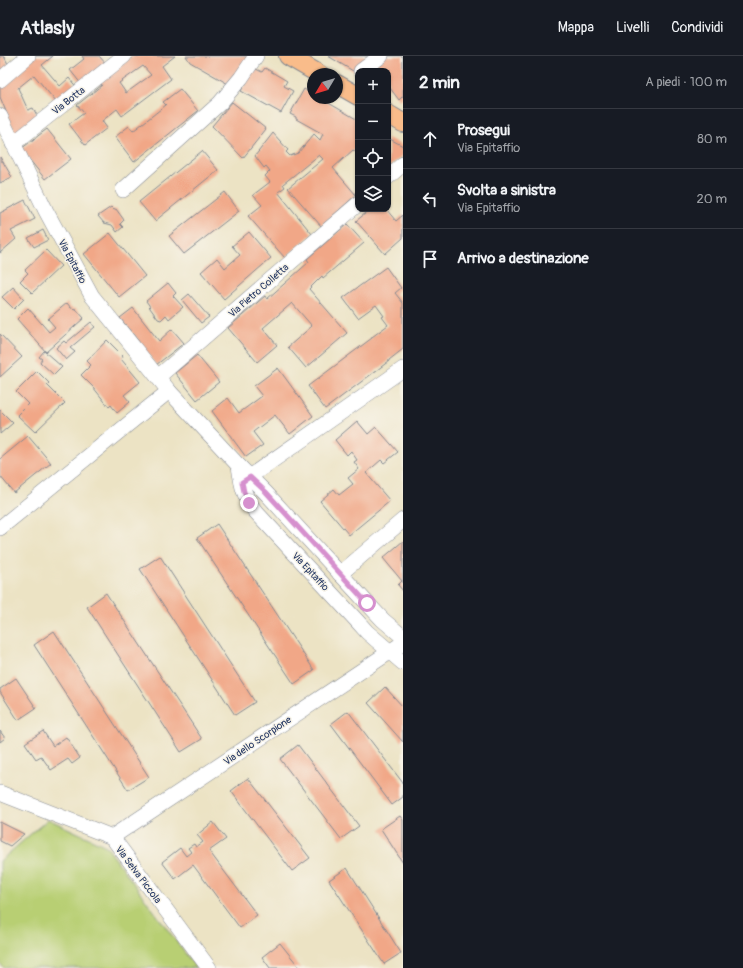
<!DOCTYPE html>
<html lang="it">
<head>
<meta charset="utf-8">
<style>
	:root { --surface:#171b24; --page:#20242c; --text:#f1f3f6; --muted:#9ea1a6; --line:#363941 }
	body { margin:0; font-family:Pangolin,sans-serif; background:var(--page); color:var(--text) }
	.controls { position:absolute; right:12px; top:12px; display:grid; overflow:hidden; border-radius:8px; box-shadow:0 1px 3px #0004 }
	.controls button { width:36px; height:36px; display:grid; place-items:center; padding:0; border:0; border-bottom:1px solid var(--line); background:var(--surface); color:var(--text); font:20px sans-serif }
	.compass { position:absolute; left:307px; top:12px; width:36px; height:36px; border-radius:50%; background:var(--surface); box-shadow:0 1px 3px #0004; rotate:232deg }
	.stop { position:absolute; width:12px; height:12px; margin:-9px; border:3px solid #d690ce; border-radius:50%; background:#fff }
	.stop.end { background:#d690ce; border-color:#fff; box-shadow:0 1px 4px #0008 }
	.list { margin:0; padding:0; list-style:none }
	h2 { display:flex; justify-content:space-between; align-items:center; height:52px; margin:0; padding:0 16px; font-size:17px }
	h2 small { font-size:13px; font-weight:400; color:var(--muted) }
	.list li { display:grid; grid-template-columns:26px 1fr auto; gap:12px; align-items:center; box-sizing:border-box; height:60px; padding:0 16px; border-top:1px solid var(--line) }
	.list b { display:block; font-size:15px; white-space:nowrap }
	.list p { margin:0; font-size:13px; white-space:nowrap; color:var(--muted) }
	.list em { font-size:13px; font-style:normal; color:var(--muted) }
	.icon { flex:none; width:22px; height:22px; fill:none; stroke:currentColor; stroke-width:2; stroke-linecap:round; stroke-linejoin:round }
	.map { position:relative; flex:none; width:403px; height:912px; overflow:hidden }
	header { display:flex; align-items:center; gap:24px; box-sizing:border-box; height:56px; padding:0 20px; background:var(--surface); border-bottom:1px solid var(--line) }
	header strong { font-size:19px }
	nav { display:flex; gap:22px; margin-inline-start:auto; font-size:14px }
	main { display:flex }
	aside { flex:1; background:var(--surface) }
	.map>svg:first-child { display:block }
	.green { fill:#b8cf73; stroke:#6a7f68 }
	.building { fill:#f1a787; fill-rule:evenodd }
	.lines { fill:none; stroke-linecap:round; stroke-linejoin:round }
	.minor-casing { stroke:#848991; stroke-width:16 }
	.major-casing { stroke:#848991; stroke-width:20 }
	.minor { stroke:#fff; stroke-width:15 }
	.major { stroke:#f9bc8a; stroke-width:18 }
	.route { stroke:#d690ce; stroke-width:5 }
	.labels { text-anchor:middle; stroke-width:3; stroke-linejoin:round; paint-order:stroke }
	.street-label { font-size:10px; fill:#1b2f5e; stroke:#f7f3e8 }
</style>
</head>
<body>
<header>
<strong>Atlasly</strong>
<nav><a>Mappa</a><a>Livelli</a><a>Condividi</a></nav>
</header>
<main>
<div class="map">
<svg width="403" height="912" viewBox="0 0 403 912">
	<rect width="100%" height="100%" fill="#f7f3e8"/>
	<filter id="ink" filterUnits="userSpaceOnUse"><feTurbulence type="fractalNoise" baseFrequency=".025" numOctaves="2"/><feDisplacementMap in="SourceGraphic" scale="8" xChannelSelector="R" yChannelSelector="G"/><feConvolveMatrix kernelMatrix="1 2 1 2 8 2 1 2 1" color-interpolation-filters="sRGB"/></filter>
	<filter id="wash" filterUnits="userSpaceOnUse"><feTurbulence type="fractalNoise" baseFrequency=".012" numOctaves="4" result="noise"/><feDisplacementMap in="SourceGraphic" scale="16" xChannelSelector="R" yChannelSelector="G"/><feGaussianBlur stdDeviation="0.9" result="paint"/><feColorMatrix in="noise" values="0 0 0 0 0 0 0 0 0 0 0 0 0 0 0 0 0 1.4 0 .05"/><feComposite in="paint" operator="in"/></filter>
	<g filter="url(#wash)">
		<rect width="100%" height="100%" fill="#ece3c4"/>
		<polygon class="green" points="48,763 106,790 196,912 4,912 0,908 0,805"/>
		<g id="blocks">
			<g class="building">
				<polygon points="0,0 4,0 9,10 0,17"/>
				<polygon points="34,0 53,0 42,9 60,30 69,22 78,33 56,46 34,19 18,32 28,54 33,52 39,63 17,82 0,41 0,28"/>
				<polygon points="82,0 99,0 107,9 82,29 70,14 84,3"/>
				<path d="M 132,0 L 175,0 L 162,10 L 171,23 L 122,60 L 117,53 L 102,65 L 107,72 L 85,89 L 69,68 L 84,57 L 77,49 L 102,29 L 100,26 ZM 143,10 L 151,19 L 126,37 L 119,27 Z"/>
				<polygon points="186,0 246,0 250,2 230,29 190,6"/>
				<polygon points="328,0 372,0 353,15"/>
				<polygon points="385,0 403,0 403,42 402,41 399,44 390,32 388,33 388,15 365,15"/>
				<polygon points="254,12 262,16 265,12 287,25 284,30 293,35 281,57 241,35"/>
				<polygon points="180,33 198,55 134,106 115,81 129,70 133,75 166,49 163,46"/>
				<polygon points="304,33 313,38 313,42 320,42 358,64 358,97 353,94 333,112 356,139 321,170 288,132 323,103 319,99 283,128 285,131 278,136 312,178 285,202 248,160 262,149 253,139 270,126 265,120 270,115 266,110 264,112 255,100 273,77 288,94 286,96 290,100 298,97 314,78 320,84 323,78 296,63 296,61 290,58"/>
				<polygon points="232,46 266,73 243,102 212,70"/>
				<polygon points="47,73 71,103 45,123 21,93"/>
				<polygon points="388,82 403,90 403,99 388,112"/>
				<polygon points="202,95 218,114 155,165 139,146"/>
				<polygon points="0,101 12,121 0,127"/>
				<polygon points="225,136 239,155 184,198 169,180"/>
				<polygon points="25,144 35,163 11,175 16,183 0,197 0,157"/>
				<polygon points="111,151 114,154 116,153 124,164 120,168 123,171 117,176 112,169 104,167 98,160"/>
				<polygon points="371,153 386,153 396,165 403,159 403,182 385,198 356,165"/>
				<polygon points="347,168 364,187 323,222 322,220 309,233 347,277 306,312 288,291 312,270 292,247 263,272 277,289 257,306 228,272 265,240 267,243 309,206 307,203"/>
				<polygon points="43,174 48,184 34,191 28,182"/>
				<polygon points="249,176 271,202 224,243 201,216 217,202 225,212 240,199 232,190"/>
				<polygon points="110,177 145,220 119,241 84,198"/>
				<polygon points="46,194 61,210 32,237 20,225 28,217 25,214"/>
				<polygon points="386,211 401,232 395,237 403,247 403,293 389,304 389,305 325,353 308,330 372,282 372,281 388,269 382,261 384,260 376,249 358,262 343,242"/>
				<polygon points="168,227 176,237 173,240 183,251 169,263 166,259 161,264 158,263 150,252 149,249 146,245"/>
				<polygon points="13,231 24,243 14,253 2,241"/>
				<polygon points="189,238 209,261 201,267 182,244"/>
				<polygon points="67,247 71,252 76,253 84,262 46,296 17,263 28,252 49,276 55,271 48,263"/>
				<polygon points="133,252 159,285 172,273 184,287 156,309 139,288 140,287 120,262"/>
				<polygon points="91,266 95,271 70,292 75,296 66,304 56,292 64,285 66,287"/>
				<polygon points="0,278 22,301 0,321"/>
				<polygon points="107,284 123,300 121,303 140,326 124,339 130,346 117,357 111,349 109,351 93,331 81,319 91,309 87,305"/>
				<polygon points="44,295 62,311 54,319 40,306 42,303 39,301"/>
				<polygon points="197,299 219,326 197,344 175,317"/>
				<polygon points="278,312 313,360 290,378 275,359 253,376 263,389 246,401 212,355 228,342 239,357 262,340 254,330"/>
				<polygon points="37,315 49,327 47,329 65,347 35,376 17,359 28,348 16,336"/>
				<polygon points="0,354 13,367 0,378"/>
				<polygon points="357,365 368,378 376,371 398,396 384,407 381,404 366,417 390,445 349,479 320,445 334,433 339,439 353,428 348,422 359,413 354,406 357,404 351,395 347,399 335,384"/>
				<polygon points="28,380 51,407 14,437 0,420 0,403"/>
				<polygon points="217,468 314,614 294,628 197,482"/>
				<polygon points="403,485 403,535 398,529 402,525 383,502"/>
				<polygon points="160,500 255,646 235,659 140,513"/>
				<polygon points="106,537 202,683 181,696 87,551"/>
				<polygon points="54,575 149,721 128,734 34,589"/>
				<polygon points="16,622 36,652 18,664 0,636 0,633"/>
				<polygon points="385,631 403,651 403,686 368,647"/>
				<polygon points="348,655 403,727 403,741 392,749 331,668"/>
				<polygon points="0,675 5,682 0,686"/>
				<polygon points="43,675 53,690 66,681 80,702 72,708 68,703 51,714 41,700 36,703 25,687"/>
				<polygon points="298,689 359,770 341,783 280,703"/>
				<polygon points="248,722 310,802 292,815 231,735"/>
				<polygon points="400,760 403,764 403,807 381,773"/>
				<polygon points="0,766 24,778 10,790 0,785"/>
				<polygon points="213,766 226,783 209,795 257,859 240,872 193,809 175,823 162,806 180,792 186,800 191,796 188,792 194,788 196,791 203,786 197,779"/>
				<polygon points="347,812 401,897 384,908 329,824"/>
				<polygon points="280,887 300,912 270,912 262,901"/>
			</g>
		</g>
	</g>
	<g filter="url(#ink)">
		<use href="#blocks" fill-opacity="0" stroke="#848991" stroke-width="1"/>
		<g class="lines">
			<defs>
				<g id="minor">
					<polyline points="361,15 381,0"/>
					<polyline points="0,24 28,0"/>
					<polyline points="0,60 46,155 92,240 169,335 239,410 266,437 367,547 383,564 403,581"/>
					<polyline points="13,88 124,0"/>
					<polyline points="388,121 403,108"/>
					<polyline points="123,134 220,47 241,22 256,0"/>
					<polyline points="158,321 358,148"/>
					<path d="M 239,410 C 242,430 243,439 255,455 L 358,566 L 367,576 L 403,607"/>
					<polyline points="242,426 403,313"/>
					<polyline points="0,472 169,335"/>
					<polyline points="340,518 403,464"/>
					<polyline points="0,737 112,781 209,912"/>
					<polyline points="112,781 403,587"/>
				</g>
				<g id="major">
					<polyline points="288,0 319,18"/>
					<polyline points="337,28 358,40"/>
					<polyline points="388,58 403,67"/>
				</g>
			</defs>
			<use href="#minor" class="minor-casing"/>
			<use href="#major" class="major-casing"/>
			<use href="#minor" class="minor"/>
			<use href="#major" class="major"/>
		</g>
	</g>
	<g class="lines" filter="url(#ink)">
		<polyline class="route" points="249,447 244,436 242,426 250,421 266,436 367,547"/>
	</g>
	<g class="labels">
		<g class="street-label">
			<text transform="translate(68 44) rotate(-38)" y="4">Via Botta</text>
			<text transform="translate(73 205) rotate(62)" y="4">Via Epitaffio</text>
			<text transform="translate(258 234) rotate(-41)" y="4">Via Pietro Colletta</text>
			<text transform="translate(311 515) rotate(47)" y="4">Via Epitaffio</text>
			<text transform="translate(257 684) rotate(-34)" y="4">Via dello Scorpione</text>
			<text transform="translate(139 818) rotate(53)" y="4">Via Selva Piccola</text>
		</g>
	</g>
</svg>
<div class="controls">
<button>+</button>
<button>−</button>
<button><svg class="icon" aria-label="locate" viewBox="0 0 24 24"><circle cx="12" cy="12" r="6"/><path d="M12 2v4M12 18v4M2 12h4M18 12h4"/></svg></button>
<button><svg class="icon" aria-label="layers" viewBox="0 0 24 24"><path d="M12 4l9 5-9 5-9-5zM3 14l9 5 9-5"/></svg></button>
</div>
<svg class="compass" viewBox="-18 -18 36 36"><path d="M0-13l5 13h-10z" fill="#e53935"/><path d="M0 13l5-13h-10z" fill="#9ea1a6"/></svg>
<div class="stop" style="left:367px;top:547px"></div>
<div class="stop end" style="left:249px;top:447px"></div>
</div>
<aside>
<h2>2 min<small>A piedi · 100 m</small></h2>
<ul class="list">
<li><svg class="icon" aria-label="ahead" viewBox="0 0 24 24"><path d="M12 20V5M6 11l6-6 6 6"/></svg><div><b>Prosegui</b><p>Via Epitaffio</p></div><em>80 m</em></li>
<li><svg class="icon" aria-label="left" viewBox="0 0 24 24"><path d="M17 20v-9H6M10 6l-5 5 5 5"/></svg><div><b>Svolta a sinistra</b><p>Via Epitaffio</p></div><em>20 m</em></li>
<li><svg class="icon" aria-label="arrive" viewBox="0 0 24 24"><path d="M6 21V4h12l-3 4 3 4H6"/></svg><div><b>Arrivo a destinazione</b></div></li>
</ul>
</aside>
</main>
</body>
</html>
